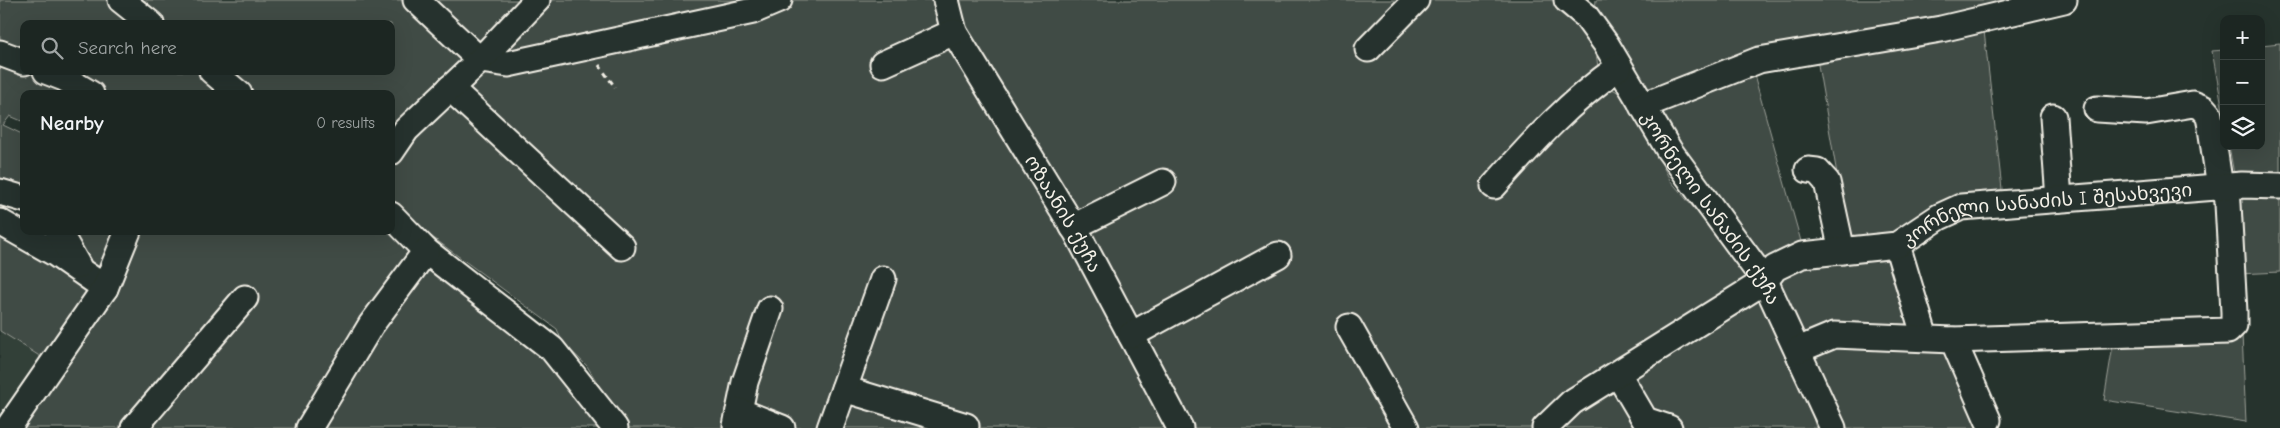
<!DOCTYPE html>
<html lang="en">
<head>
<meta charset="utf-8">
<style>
	:root { --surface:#1c2622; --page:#29322f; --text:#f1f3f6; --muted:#a0a5a5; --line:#3a4340 }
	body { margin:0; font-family:"Comic Neue","Noto Sans Georgian",sans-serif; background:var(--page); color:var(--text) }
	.controls { position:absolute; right:15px; top:15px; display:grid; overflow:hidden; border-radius:10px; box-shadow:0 5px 20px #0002 }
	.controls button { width:45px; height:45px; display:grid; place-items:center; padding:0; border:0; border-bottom:1px solid var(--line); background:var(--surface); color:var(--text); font:25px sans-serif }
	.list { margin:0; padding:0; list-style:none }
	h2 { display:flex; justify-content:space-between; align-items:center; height:65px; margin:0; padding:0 20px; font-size:21px }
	h2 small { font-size:16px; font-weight:400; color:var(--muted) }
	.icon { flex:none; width:28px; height:28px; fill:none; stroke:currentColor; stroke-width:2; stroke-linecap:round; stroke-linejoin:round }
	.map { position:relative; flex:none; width:2280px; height:428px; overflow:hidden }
	.search { position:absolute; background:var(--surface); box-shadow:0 5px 20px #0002; left:20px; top:20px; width:375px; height:55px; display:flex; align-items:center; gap:12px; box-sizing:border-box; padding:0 18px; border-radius:10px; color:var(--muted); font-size:19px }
	.panel { position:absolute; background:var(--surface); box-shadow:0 5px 20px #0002; left:20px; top:90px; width:375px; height:145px; border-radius:10px }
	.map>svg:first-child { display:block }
	.built { fill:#333f39 }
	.green { fill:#414b45; stroke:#9a9e96 }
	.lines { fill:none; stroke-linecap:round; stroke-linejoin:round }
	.minor-casing { stroke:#f4f1e8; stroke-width:29 }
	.path { stroke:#f4f1e8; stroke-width:3; stroke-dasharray:5 4; stroke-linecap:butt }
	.minor { stroke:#26332d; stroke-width:25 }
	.labels { text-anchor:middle; stroke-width:5; stroke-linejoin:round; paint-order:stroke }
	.street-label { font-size:19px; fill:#f4f1e8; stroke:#26332d }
</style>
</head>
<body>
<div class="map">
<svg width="2280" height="428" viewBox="0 0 2280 428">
	<rect width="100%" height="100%" fill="#26332d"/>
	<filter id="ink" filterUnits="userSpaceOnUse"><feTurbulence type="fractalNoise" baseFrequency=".02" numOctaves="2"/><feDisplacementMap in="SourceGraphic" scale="10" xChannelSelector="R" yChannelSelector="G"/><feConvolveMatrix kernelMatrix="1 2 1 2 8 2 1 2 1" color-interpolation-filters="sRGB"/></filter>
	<g filter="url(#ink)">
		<polygon class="built" points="0,331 49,362 0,423"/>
		<g class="green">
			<polygon points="0,0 112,0 142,24 24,24 24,71 202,71 228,94 24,94 24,122 10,116 3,125 24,135 24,193 0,186"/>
			<polygon points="130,0 410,0 458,50 460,62 391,138 391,94 245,94 224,71 391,71 391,24 162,24"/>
			<polygon points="425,0 523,0 477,46"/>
			<polygon points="547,0 771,0 499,58"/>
			<polygon points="788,0 938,0 1083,258 1171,428 835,428 888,271 878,268 824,428 797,428 744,406 729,428 625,428 587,366 562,342 557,329 401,214 391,202 393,167 401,153 458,89 479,71"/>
			<polygon points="956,0 1555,0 1562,4 1596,51 1599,77 1604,85 1616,91 1633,107 1670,180 1751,276 1534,428 1188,428 1138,325 972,46"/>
			<polygon points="1596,0 2040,0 1649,93 1595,10"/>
			<polygon points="1983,22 2002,189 1974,197 1887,240 1849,243 1817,59"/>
			<polygon points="2280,43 2280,177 2234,174 2229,146 2261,146 2261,45"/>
			<polygon points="2224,50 2224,117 2212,51"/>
			<polygon points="1753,71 1802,245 1762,263 1657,111"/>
			<polygon points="2280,192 2280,272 2239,274 2230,198"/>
			<polygon points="0,228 78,274 89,293 49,362 0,331"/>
			<polygon points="66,231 121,231 100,272 87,265"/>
			<polygon points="133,231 391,231 416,249 306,428 14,428"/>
			<polygon points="1890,254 1918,332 1799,337 1774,280 1794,267"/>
			<polygon points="425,262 548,352 600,428 321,428"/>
			<polygon points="1761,296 1806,393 1816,428 1676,428 1652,420 1627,377"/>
			<polygon points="2242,334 2246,422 2104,400 2114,339"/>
			<polygon points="1833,341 1950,350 1982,428 1840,428 1804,353"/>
			<polygon points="1615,384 1652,428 1552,428"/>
		</g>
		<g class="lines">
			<defs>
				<g id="minor">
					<polyline points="121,0 151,24"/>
					<polyline points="416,0 480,60 508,64 753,11 779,0"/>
					<path id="s1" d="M 946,0 L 954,32 L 1077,233 L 1180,428"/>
					<path id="s2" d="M 1567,0 L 1585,15 L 1606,44 L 1669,150 L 1765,281 L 1833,428"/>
					<polyline points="1368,49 1416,0"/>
					<polyline points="0,53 24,62"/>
					<polyline points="883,64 954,32"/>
					<polyline points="46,71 64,78 91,94"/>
					<polyline points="212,71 239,94"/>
					<polyline points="450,88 622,247"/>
					<polyline points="1642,106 1759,60 1941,29 2064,0"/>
					<polyline points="2097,109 2146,112 2193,104 2203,108 2209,115 2220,187"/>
					<polyline points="2053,117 2059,199"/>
					<polyline points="391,152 406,130 480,60 537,0"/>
					<polyline points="1808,170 1817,171 1827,182 1842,251"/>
					<path d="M 1494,186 C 1534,141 1569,102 1619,67"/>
					<polyline points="0,192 24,199"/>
					<polyline points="391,215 426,251 552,349 615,428"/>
					<polyline points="0,222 56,254 105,288"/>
					<polyline points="1073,227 1163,182"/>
					<polyline points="58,231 78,266"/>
					<polyline points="1897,245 1925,338"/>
					<polyline points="1349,327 1406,428"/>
					<polyline points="1131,335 1278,255"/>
					<polyline points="1953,340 1988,420"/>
					<polyline points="1798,350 1834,335 1953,340 2228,331 2234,325 2234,312 2227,186"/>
					<polyline points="1618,374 1645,420 1669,428"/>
					<polyline points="844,389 966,426"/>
					<polyline points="739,411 745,382 770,309"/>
					<polyline points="736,426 739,411 782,428"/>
					<polyline points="8,428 105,288 128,231"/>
					<polyline points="134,428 245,298"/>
					<polyline points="309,428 371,325 426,251"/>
					<polyline points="830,428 883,279"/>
					<path id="s3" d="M 1545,428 L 1572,402 L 1765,281 L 1775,268 L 1802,255 L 1897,245 L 1939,217 L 1961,207 L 2242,185 L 2280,186"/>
				</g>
			</defs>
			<use href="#minor" class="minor-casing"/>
			<polyline class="path" points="599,65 615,87"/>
			<use href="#minor" class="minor"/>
		</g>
	</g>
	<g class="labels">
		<g class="street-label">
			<text dy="7" stroke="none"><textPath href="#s2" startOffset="254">კორნელი სანაძის ქუჩა</textPath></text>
			<text dy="7" stroke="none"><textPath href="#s1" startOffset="245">ოზაანის ქუჩა</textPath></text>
			<text dy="7" stroke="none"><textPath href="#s3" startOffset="564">კორნელი სანაძის I შესახვევი</textPath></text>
		</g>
	</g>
</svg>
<div class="controls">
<button>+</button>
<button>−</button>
<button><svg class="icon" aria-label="layers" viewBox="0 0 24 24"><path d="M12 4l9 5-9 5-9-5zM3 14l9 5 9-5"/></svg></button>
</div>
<div class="search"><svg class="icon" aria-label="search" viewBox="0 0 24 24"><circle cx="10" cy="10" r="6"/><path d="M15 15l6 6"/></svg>Search here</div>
<section class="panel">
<h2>Nearby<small>0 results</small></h2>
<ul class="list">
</ul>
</section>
</div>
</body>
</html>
